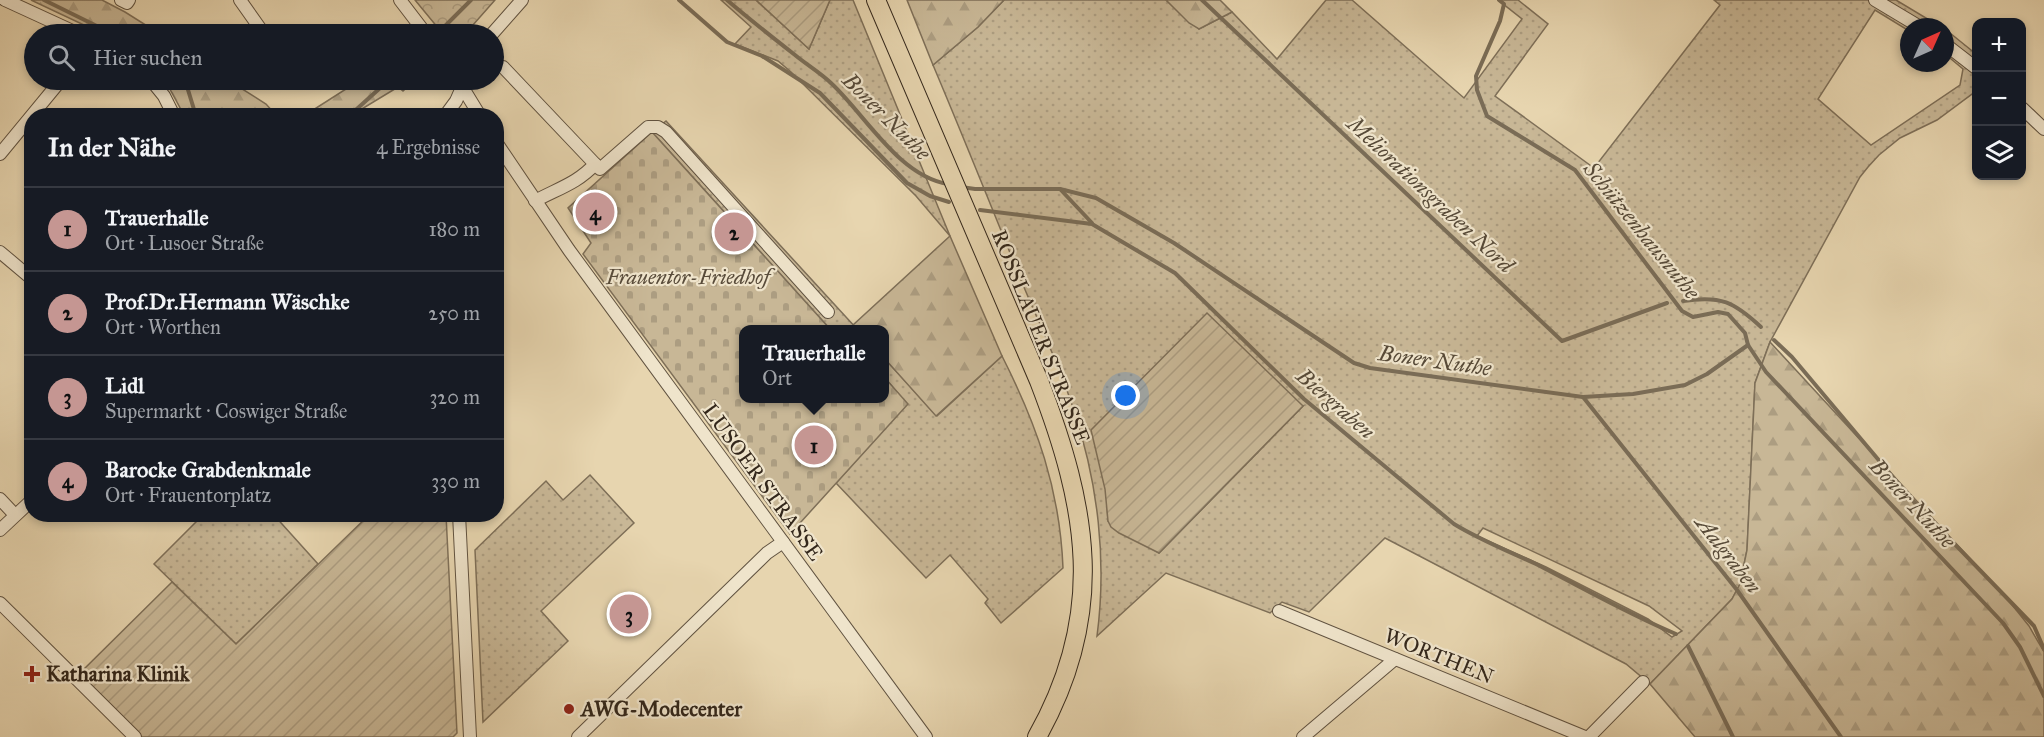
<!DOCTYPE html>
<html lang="de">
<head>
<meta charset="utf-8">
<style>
	:root { --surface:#171b24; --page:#242831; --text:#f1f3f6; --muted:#9ea1a6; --line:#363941; --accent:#c59692 }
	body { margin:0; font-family:"IM FELL Great Primer",serif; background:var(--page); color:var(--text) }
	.controls { position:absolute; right:18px; top:18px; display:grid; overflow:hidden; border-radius:12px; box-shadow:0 3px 9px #0003 }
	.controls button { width:54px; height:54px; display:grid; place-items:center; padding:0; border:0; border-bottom:2px solid var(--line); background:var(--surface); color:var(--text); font:30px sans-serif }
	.compass { position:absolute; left:1900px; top:18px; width:54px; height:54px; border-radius:50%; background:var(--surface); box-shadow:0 3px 9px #0003; rotate:45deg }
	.you { position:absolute; left:1126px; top:396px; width:21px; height:21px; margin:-15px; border:4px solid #fff; border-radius:50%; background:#1a73e8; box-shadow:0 0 0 9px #1a73e833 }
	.badge { display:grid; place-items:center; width:39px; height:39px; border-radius:50%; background:var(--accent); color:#111; font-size:20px; font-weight:700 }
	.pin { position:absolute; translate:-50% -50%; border:3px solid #fff; box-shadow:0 2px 6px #0006 }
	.popup { position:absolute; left:739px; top:325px; width:150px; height:78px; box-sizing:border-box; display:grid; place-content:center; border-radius:12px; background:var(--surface); filter:drop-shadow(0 2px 4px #0005); font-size:20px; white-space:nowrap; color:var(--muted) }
	.popup b { font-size:22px; color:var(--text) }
	.popup::after { content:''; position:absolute; left:50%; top:100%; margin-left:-12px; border:12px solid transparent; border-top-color:var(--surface) }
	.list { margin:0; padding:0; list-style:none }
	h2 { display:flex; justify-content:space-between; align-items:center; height:78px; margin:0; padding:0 24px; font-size:26px }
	h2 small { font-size:20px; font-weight:400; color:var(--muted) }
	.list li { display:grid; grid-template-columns:39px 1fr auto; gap:18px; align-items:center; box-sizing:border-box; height:84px; padding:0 24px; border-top:2px solid var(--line) }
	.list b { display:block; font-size:22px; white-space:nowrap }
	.list p { margin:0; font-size:20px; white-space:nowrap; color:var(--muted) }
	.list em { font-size:20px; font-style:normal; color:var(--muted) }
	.icon { flex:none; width:33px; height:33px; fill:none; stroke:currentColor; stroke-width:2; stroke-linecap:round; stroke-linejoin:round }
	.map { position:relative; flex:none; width:2044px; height:737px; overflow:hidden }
	.search { position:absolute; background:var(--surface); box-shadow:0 3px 9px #0003; left:24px; top:24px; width:480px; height:66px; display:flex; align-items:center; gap:15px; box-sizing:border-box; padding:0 21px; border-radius:33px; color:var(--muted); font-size:22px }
	.panel { position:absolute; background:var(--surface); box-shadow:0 3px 9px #0003; left:24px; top:108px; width:480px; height:414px; border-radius:24px }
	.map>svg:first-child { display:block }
	.grass { fill:url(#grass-dots); stroke:#7e6f58; stroke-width:1.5; fill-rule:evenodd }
	.forest { fill:url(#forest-firs); stroke:#7e6f58; stroke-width:1.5 }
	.cemetery { fill:url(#cemetery-stones); stroke:#7e6f58; stroke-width:1.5 }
	.park { fill:url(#park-crowns); stroke:#7e6f58; stroke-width:1.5 }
	.garden { fill:url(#garden-furrows); stroke:#7e6f58; stroke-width:1.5 }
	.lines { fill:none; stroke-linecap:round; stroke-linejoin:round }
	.stream { stroke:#7a6c56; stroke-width:4 }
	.minor-casing { stroke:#605240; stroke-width:14 }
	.primary-casing { stroke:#33271b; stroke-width:20 }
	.minor { stroke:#efe4cb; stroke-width:12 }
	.primary { stroke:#e7d5af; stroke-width:18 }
	.poi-dot { fill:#8f2418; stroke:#efe4cb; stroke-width:2 }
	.labels { text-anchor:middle; stroke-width:4.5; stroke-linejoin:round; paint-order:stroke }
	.park-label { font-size:21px; font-style:italic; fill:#584b3a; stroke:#efe4cb }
	.street-label { font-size:21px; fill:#33271b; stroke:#efe4cb }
	.poi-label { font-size:21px; font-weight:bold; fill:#33271b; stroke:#efe4cb; text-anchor:start }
	.water-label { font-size:22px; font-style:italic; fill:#574a38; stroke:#efe4cb }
</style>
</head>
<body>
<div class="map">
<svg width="2044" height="737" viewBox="0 0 2044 737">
	<defs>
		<pattern id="grass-dots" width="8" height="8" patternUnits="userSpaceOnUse" patternTransform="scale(1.5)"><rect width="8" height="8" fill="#c8b796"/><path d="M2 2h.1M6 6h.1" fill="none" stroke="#ac9d81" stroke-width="1.8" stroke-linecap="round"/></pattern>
		<pattern id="forest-firs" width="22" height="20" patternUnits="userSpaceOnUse" patternTransform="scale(1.5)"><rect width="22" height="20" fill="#c8b796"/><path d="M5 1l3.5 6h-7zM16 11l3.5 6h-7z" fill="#ac9d81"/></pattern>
		<pattern id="cemetery-stones" width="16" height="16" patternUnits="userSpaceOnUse" patternTransform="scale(1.5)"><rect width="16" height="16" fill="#c8b796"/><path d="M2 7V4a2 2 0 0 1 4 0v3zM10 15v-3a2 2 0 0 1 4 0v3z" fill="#ac9d81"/></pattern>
		<pattern id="park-crowns" width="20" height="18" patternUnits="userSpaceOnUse" patternTransform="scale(1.5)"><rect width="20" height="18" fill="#c8b796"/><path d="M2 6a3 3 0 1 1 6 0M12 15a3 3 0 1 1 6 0" fill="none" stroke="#ac9d81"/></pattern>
		<pattern id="garden-furrows" width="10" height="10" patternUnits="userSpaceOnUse" patternTransform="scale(1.5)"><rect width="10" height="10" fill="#c8b796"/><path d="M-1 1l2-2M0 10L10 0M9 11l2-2" fill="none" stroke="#ac9d81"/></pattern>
	</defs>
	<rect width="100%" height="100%" fill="#e7d5af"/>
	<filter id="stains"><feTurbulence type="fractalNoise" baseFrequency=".00333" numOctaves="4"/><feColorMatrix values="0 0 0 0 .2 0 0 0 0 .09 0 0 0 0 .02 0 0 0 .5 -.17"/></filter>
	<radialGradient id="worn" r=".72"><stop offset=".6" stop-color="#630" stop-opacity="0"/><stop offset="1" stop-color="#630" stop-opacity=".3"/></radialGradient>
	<g class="grass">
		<polygon points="721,0 756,0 809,49 830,0 853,0 950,236 916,196 791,72 778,61 735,44 751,27"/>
		<path d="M 1004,0 L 1166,0 L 1199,29 L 1232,12 L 1277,59 L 1326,0 L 1352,0 L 1464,98 L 1522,19 L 1498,0 L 1518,0 L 1548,24 L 1495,96 L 1594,168 L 1720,5 L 1714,0 L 1896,0 L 1941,27 L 1909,27 L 1909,31 L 1875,10 L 1818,99 L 1871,145 L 1960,85 L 1963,69 L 1945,54 L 1945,29 L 1976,54 L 1976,91 L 1937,120 L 1900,138 L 1879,155 L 1868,167 L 1860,177 L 1770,342 L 1755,383 L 1747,550 L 1740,584 L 1732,599 L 1650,684 L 1626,664 L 1385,538 L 1309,612 L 1282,602 L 1270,613 L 1166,573 L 1097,636 C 1107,561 1098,483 1074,411 C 1060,366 1039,324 1021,280 C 992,208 963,136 933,65 L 978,27 ZM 1303,406 L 1159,553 L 1108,521 L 1106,489 L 1092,430 ZM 1483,528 L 1649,606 L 1682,631 L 1672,637 L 1648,619 L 1546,567 L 1477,536 Z"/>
		<polygon points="666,121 857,329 830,329 652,132"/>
		<path d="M 1002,356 C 1037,425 1060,490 1063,568 L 1001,623 L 985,603 L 988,599 L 950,555 L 926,578 L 836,483 L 907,404 L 885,378 L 885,359 L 937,416 Z"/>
		<polygon points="590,475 634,523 541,611 568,641 483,722 475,550 546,481 563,500"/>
		<polygon points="273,514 318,564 236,644 154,564 203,515"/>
	</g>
	<g class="forest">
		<polygon points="31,0 102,0 125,12 160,34 103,34"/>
		<polygon points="907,0 1004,0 978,27 933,65"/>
		<polygon points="1166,0 1220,0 1232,12 1199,29 1189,23"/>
		<polygon points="165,80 228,80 266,104 276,115 184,115"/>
		<polygon points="360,80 415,80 403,91 398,87 352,115 299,115 310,112"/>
		<polygon points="950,236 1002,356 936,416 885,359 884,330 857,329 853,325"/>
		<polygon points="1770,342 2009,601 2029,626 2044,652 2044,737 1695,737 1650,684 1732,599 1740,584 1747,550 1755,383"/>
	</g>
	<polygon class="cemetery" points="652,132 830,329 744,330 744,398 884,398 885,378 908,404 790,534 583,254 591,243 568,208"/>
	<polygon class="park" points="415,0 495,0 465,34 443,34"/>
	<g class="garden">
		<polygon points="756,0 830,0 809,49"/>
		<polygon points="1207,313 1303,406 1159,553 1119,533 1111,527 1108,521 1105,489 1091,430"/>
		<polygon points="369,515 446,515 457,733 453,737 142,737 78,675 172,582 236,644"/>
	</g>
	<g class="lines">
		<g class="stream">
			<polyline points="44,0 113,34"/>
			<polyline points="679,0 727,42 762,56 820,93 907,183 930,196 949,202"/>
			<path d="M 727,0 C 749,19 772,37 795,55 C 807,65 821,73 832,84 C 866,116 899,176 948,184"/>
			<polyline points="1202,0 1562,341 1667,303"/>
			<polyline points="1499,0 1504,4 1500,21 1476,76 1477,90 1487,116 1575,170 1682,311 1693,317 1718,312 1728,314 1745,333 1748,345 1766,372 2003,623 2020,647 2044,696"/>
			<polyline points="437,34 471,0"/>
			<polyline points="185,80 196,116"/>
			<polyline points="349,116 389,80"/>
			<polyline points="961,187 975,189 1060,189 1096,198 1174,243 1354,363 1370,368 1583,397 1633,394 1685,385 1707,374 1748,345"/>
			<polyline points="1060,189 1092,223"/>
			<path d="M 980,210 L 1092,224 L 1175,273 L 1304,399 L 1454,524 C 1480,540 1508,551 1536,564 C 1583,588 1628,614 1676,634"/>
			<path d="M 1683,301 C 1721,295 1734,302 1761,327"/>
			<polyline points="1774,340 1792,357 1914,502 2034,626 2044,649"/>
			<polyline points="1583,397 1737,590 1841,737"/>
			<polyline points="1688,646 1733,737"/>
		</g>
		<defs>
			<g id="minor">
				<polyline points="5,0 79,34"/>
				<polyline points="121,0 127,3 129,0"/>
				<polyline points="240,0 264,34"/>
				<polyline points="400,0 426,34"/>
				<polyline points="1875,0 1920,27"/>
				<polyline points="492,34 522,0"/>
				<polyline points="1945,44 1976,68"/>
				<polyline points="503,67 595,164"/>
				<polyline points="151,80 164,96 174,116"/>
				<polyline points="458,80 480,116"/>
				<polyline points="2022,108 2044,129"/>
				<polyline points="445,116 456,101 464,83"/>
				<polyline points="496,142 569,250 926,737"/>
				<polyline points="0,154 61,80"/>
				<path d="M 535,201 C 557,189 578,183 595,164 L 600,169 L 648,127 L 658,127 L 666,132 L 828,312"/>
				<polyline points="0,252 32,279"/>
				<polyline points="0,499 15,515"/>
				<polyline points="459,514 470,737"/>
				<polyline points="0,530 32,500"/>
				<polyline points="0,603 135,737"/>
				<polyline points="1279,611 1585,737"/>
				<polyline points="578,737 767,553 783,542"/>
				<polyline points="1303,737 1395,659"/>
				<polyline points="1589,737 1643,682"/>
			</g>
			<path id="primary" d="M 876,0 L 1039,381 C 1088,508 1107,613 1037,737"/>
		</defs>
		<use href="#minor" class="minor-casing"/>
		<use href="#primary" class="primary-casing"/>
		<use href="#minor" class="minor"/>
		<use href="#primary" class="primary"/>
	</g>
	<g class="poi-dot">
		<path d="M29 665h6v6h6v6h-6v6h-6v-6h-6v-6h6z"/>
		<circle cx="569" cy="709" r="6"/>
	</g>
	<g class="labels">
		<g class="park-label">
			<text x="688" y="284">Frauentor-Friedhof</text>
		</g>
		<g class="street-label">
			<text transform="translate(1041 337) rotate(68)" y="7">ROSSLAUER STRASSE</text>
			<text transform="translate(763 482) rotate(54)" y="7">LUSOER STRASSE</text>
			<text transform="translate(1439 656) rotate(22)" y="7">WORTHEN</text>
		</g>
		<g class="poi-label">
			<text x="46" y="681">Katharina Klinik</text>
			<text x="581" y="716">AWG-Modecenter</text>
		</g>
		<g class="water-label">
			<text transform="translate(887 116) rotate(45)" y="8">Boner Nuthe</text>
			<text transform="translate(1431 194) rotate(43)" y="8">Meliorationsgraben Nord</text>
			<text transform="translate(1642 230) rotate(51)" y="8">Schützenhausnuthe</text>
			<text transform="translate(1435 360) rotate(8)" y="8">Boner Nuthe</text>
			<text transform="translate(1336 403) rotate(41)" y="8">Biergraben</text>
			<text transform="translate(1913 503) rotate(47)" y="8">Boner Nuthe</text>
			<text transform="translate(1729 554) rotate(52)" y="8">Aalgraben</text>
		</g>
	</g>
	<rect width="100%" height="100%" filter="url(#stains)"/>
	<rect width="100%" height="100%" fill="url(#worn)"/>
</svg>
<div class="controls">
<button>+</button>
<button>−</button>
<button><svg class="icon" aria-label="layers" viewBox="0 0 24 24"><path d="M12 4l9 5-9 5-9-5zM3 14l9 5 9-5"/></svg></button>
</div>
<svg class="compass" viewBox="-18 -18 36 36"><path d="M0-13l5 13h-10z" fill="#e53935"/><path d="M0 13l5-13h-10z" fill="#9ea1a6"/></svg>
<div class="you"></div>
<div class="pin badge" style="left:814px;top:445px">1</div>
<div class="popup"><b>Trauerhalle</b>Ort</div>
<div class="pin badge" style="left:734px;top:232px">2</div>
<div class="pin badge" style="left:629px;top:614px">3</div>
<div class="pin badge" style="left:595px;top:212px">4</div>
<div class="search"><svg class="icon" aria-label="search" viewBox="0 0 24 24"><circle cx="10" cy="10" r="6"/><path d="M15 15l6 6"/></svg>Hier suchen</div>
<section class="panel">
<h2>In der Nähe<small>4 Ergebnisse</small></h2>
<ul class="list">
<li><span class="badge">1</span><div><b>Trauerhalle</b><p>Ort · Lusoer Straße</p></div><em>180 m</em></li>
<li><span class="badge">2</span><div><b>Prof.Dr.Hermann Wäschke</b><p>Ort · Worthen</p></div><em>250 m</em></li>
<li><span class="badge">3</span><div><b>Lidl</b><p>Supermarkt · Coswiger Straße</p></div><em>320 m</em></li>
<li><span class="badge">4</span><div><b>Barocke Grabdenkmale</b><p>Ort · Frauentorplatz</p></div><em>330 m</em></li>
</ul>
</section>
</div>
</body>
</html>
